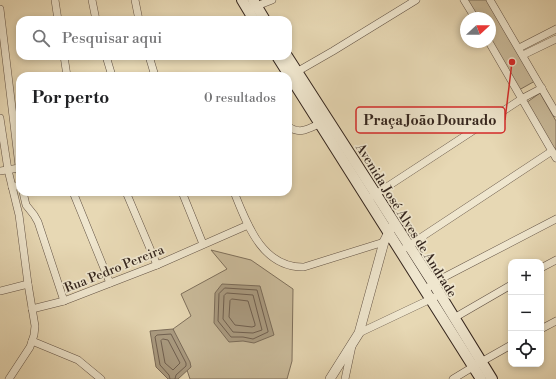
<!DOCTYPE html>
<html lang="pt">
<head>
<meta charset="utf-8">
<style>
	:root { --surface:#fff; --page:#f6f6f6; --text:#202124; --muted:#757577; --line:#e0e0e0 }
	body { margin:0; font-family:"Libre Bodoni",serif; background:var(--page); color:var(--text) }
	.controls { position:absolute; right:12px; bottom:12px; display:grid; overflow:hidden; border-radius:8px; box-shadow:0 2px 6px #0003 }
	.controls button { width:36px; height:36px; display:grid; place-items:center; padding:0; border:0; border-bottom:1px solid var(--line); background:var(--surface); color:var(--text); font:20px sans-serif }
	.compass { position:absolute; left:460px; top:12px; width:36px; height:36px; border-radius:50%; background:var(--surface); box-shadow:0 2px 6px #0003; rotate:69deg }
	.list { margin:0; padding:0; list-style:none }
	h2 { display:flex; justify-content:space-between; align-items:center; height:52px; margin:0; padding:0 16px; font-size:17px }
	h2 small { font-size:13px; font-weight:400; color:var(--muted) }
	.icon { flex:none; width:22px; height:22px; fill:none; stroke:currentColor; stroke-width:2; stroke-linecap:round; stroke-linejoin:round }
	.map { position:relative; flex:none; width:556px; height:379px; overflow:hidden }
	.search { position:absolute; background:var(--surface); box-shadow:0 2px 6px #0003; left:16px; top:16px; width:276px; height:44px; display:flex; align-items:center; gap:10px; box-sizing:border-box; padding:0 14px; border-radius:12px; color:var(--muted); font-size:15px }
	.panel { position:absolute; background:var(--surface); box-shadow:0 2px 6px #0003; left:16px; top:72px; width:276px; height:124px; border-radius:12px }
	.map>svg:first-child { display:block }
	.green { fill:#c9ba9a; stroke:#7f705c }
	.water { fill:#aa9b81; stroke:#7b6c59 }
	.lines { fill:none; stroke-linecap:round; stroke-linejoin:round }
	.shore { stroke:#706050; stroke-width:1 }
	.minor-casing { stroke:#625244; stroke-width:8 }
	.tertiary-casing { stroke:#625244; stroke-width:10 }
	.secondary-casing { stroke:#35261e; stroke-width:12 }
	.minor { stroke:#efe6ce; stroke-width:7 }
	.tertiary { stroke:#efe6ce; stroke-width:9 }
	.secondary { stroke:#efe6ce; stroke-width:10 }
	.labels { text-anchor:middle; stroke-width:3.5; stroke-linejoin:round; paint-order:stroke }
	.street-label { font-size:13px; fill:#35261e; stroke:#efe6ce }
	.leader { fill:none; stroke:#d62828; stroke-width:1.5 }
	.callout-dot { fill:#d62828; stroke:#efe6ce; stroke-width:1.5 }
	.callout { fill:#efe6ce; stroke:#d62828; stroke-width:1.5 }
	.callout-label { font-size:14px; text-anchor:middle; font-weight:bold; fill:#35261e }
</style>
</head>
<body>
<div class="map">
<svg width="556" height="379" viewBox="0 0 556 379">
	<rect width="100%" height="100%" fill="#e7d8b4"/>
	<filter id="stains"><feTurbulence type="fractalNoise" baseFrequency=".005" numOctaves="4"/><feColorMatrix values="0 0 0 0 .2 0 0 0 0 .09 0 0 0 0 .02 0 0 0 .5 -.17"/></filter>
	<radialGradient id="worn" r=".72"><stop offset=".6" stop-color="#630" stop-opacity="0"/><stop offset="1" stop-color="#630" stop-opacity=".3"/></radialGradient>
	<g class="green">
		<polygon points="465,0 488,0 535,81 519,90 490,42 490,18 476,18"/>
		<polygon points="540,93 556,121 556,149 554,149 526,103"/>
		<polygon points="211,250 251,260 293,289 292,361 287,379 190,379 173,329 191,316 181,294 227,269"/>
	</g>
	<g class="water">
		<polygon points="222,284 260,286 274,335 254,343 243,341 229,342 214,323 215,293"/>
		<polygon points="173,329 190,362 191,367 178,379 168,379 156,367 150,331"/>
	</g>
	<g class="lines">
		<g class="shore">
			<polygon points="225,288 257,290 268,331 268,332 253,339 243,337 231,337 218,321 219,294"/>
			<polygon points="227,293 253,295 262,330 253,333 233,332 223,319 224,296"/>
			<polygon points="232,299 248,301 255,324 255,326 252,327 235,325 229,317 230,301"/>
			<polygon points="163,339 168,340 180,363 173,370 165,363 161,341"/>
			<polyline points="170,379 169,375 160,365 155,337 157,335 171,334 186,363 186,366 176,375 175,379"/>
		</g>
		<defs>
			<g id="minor">
				<polyline points="55,0 58,20"/>
				<polyline points="92,0 96,20"/>
				<polyline points="135,0 139,20"/>
				<polyline points="464,0 475,18"/>
				<polyline points="490,0 556,113"/>
				<polyline points="254,7 272,0"/>
				<polyline points="0,9 20,174"/>
				<polyline points="489,42 556,158"/>
				<polyline points="519,48 556,29"/>
				<polyline points="523,55 556,39"/>
				<polyline points="64,56 67,76"/>
				<polyline points="106,56 112,76"/>
				<polyline points="149,56 155,76"/>
				<polyline points="293,74 333,51 416,0"/>
				<polyline points="0,118 8,170 19,215 28,284 35,326 34,335 30,347 9,379"/>
				<path d="M 288,126 C 299,135 308,129 319,124"/>
				<polyline points="0,171 19,168"/>
				<polyline points="12,187 20,185"/>
				<polyline points="23,192 26,205 34,215 38,222 64,301"/>
				<polyline points="73,192 110,283"/>
				<polyline points="126,192 157,265"/>
				<polyline points="182,192 203,244"/>
				<path d="M 234,192 C 247,224 262,268 304,267 L 384,242"/>
				<polyline points="373,196 523,98 542,88"/>
				<polyline points="405,248 552,151"/>
				<polyline points="541,268 556,260"/>
				<polyline points="0,291 28,284"/>
				<polyline points="425,291 433,283 556,219"/>
				<polyline points="32,309 64,301 157,265 248,225"/>
				<polyline points="454,318 511,285"/>
				<polyline points="541,329 556,321"/>
				<polyline points="359,333 435,297"/>
				<polyline points="32,341 78,360 101,379"/>
				<polyline points="345,379 352,346"/>
				<polyline points="453,379 481,362 511,345"/>
			</g>
			<polyline id="tertiary" points="330,379 359,333 384,242 391,228"/>
			<g id="secondary">
				<polyline points="242,0 254,20"/>
				<polyline points="253,0 265,20"/>
				<polyline points="277,56 481,379"/>
				<polyline points="287,56 433,283 492,379"/>
			</g>
		</defs>
		<use href="#minor" class="minor-casing"/>
		<use href="#tertiary" class="tertiary-casing"/>
		<use href="#secondary" class="secondary-casing"/>
		<use href="#minor" class="minor"/>
		<use href="#tertiary" class="tertiary"/>
		<use href="#secondary" class="secondary"/>
	</g>
	<g class="labels">
		<g class="street-label">
			<text transform="translate(407 220) rotate(58)" y="5">Avenida José Alves de Andrade</text>
			<text transform="translate(114 268) rotate(-22)" y="5">Rua Pedro Pereira</text>
		</g>
	</g>
	<path class="leader" d="M512 62L505 120"/>
	<circle class="callout-dot" cx="512" cy="62" r="4"/>
	<rect class="callout" x="356" y="107" width="149" height="26" rx="4"/>
	<g class="callout-label">
		<text x="430" y="125">Praça João Dourado</text>
	</g>
	<rect width="100%" height="100%" filter="url(#stains)"/>
	<rect width="100%" height="100%" fill="url(#worn)"/>
</svg>
<div class="controls">
<button>+</button>
<button>−</button>
<button><svg class="icon" aria-label="locate" viewBox="0 0 24 24"><circle cx="12" cy="12" r="6"/><path d="M12 2v4M12 18v4M2 12h4M18 12h4"/></svg></button>
</div>
<svg class="compass" viewBox="-18 -18 36 36"><path d="M0-13l5 13h-10z" fill="#e53935"/><path d="M0 13l5-13h-10z" fill="#757577"/></svg>
<div class="search"><svg class="icon" aria-label="search" viewBox="0 0 24 24"><circle cx="10" cy="10" r="6"/><path d="M15 15l6 6"/></svg>Pesquisar aqui</div>
<section class="panel">
<h2>Por perto<small>0 resultados</small></h2>
<ul class="list">
</ul>
</section>
</div>
</body>
</html>
